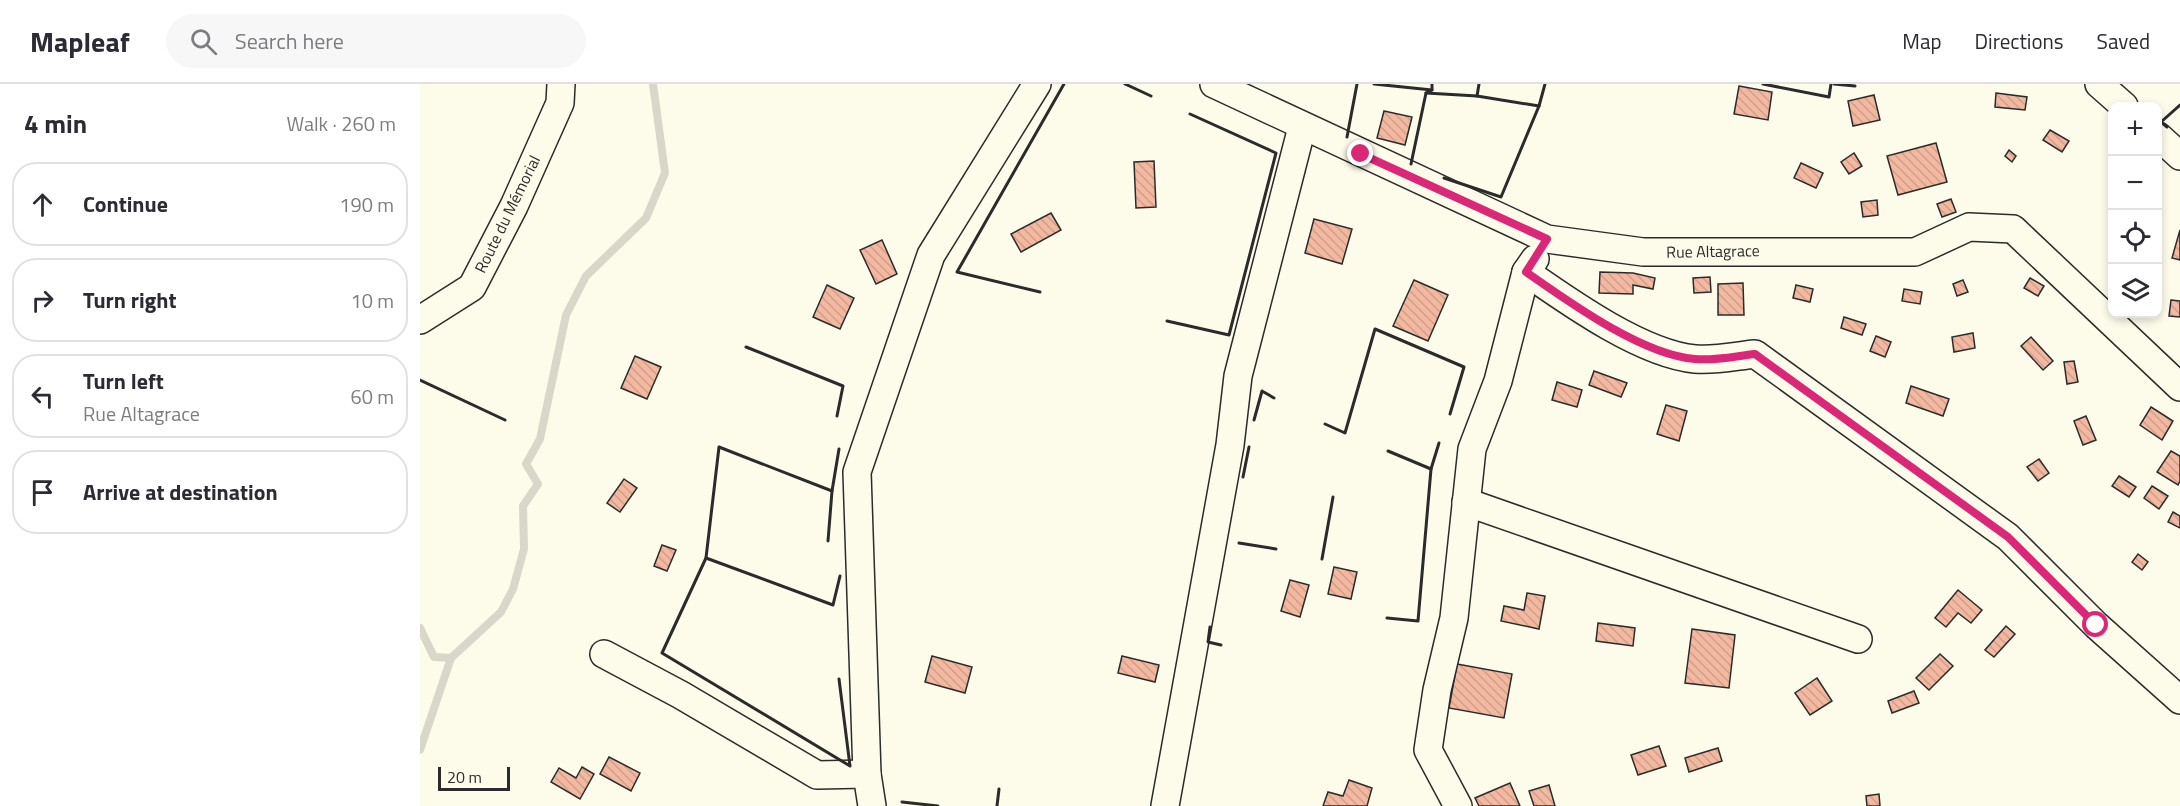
<!DOCTYPE html>
<html lang="en">
<head>
<meta charset="utf-8">
<style>
	:root { --surface:#fff; --page:#f7f7f7; --text:#2b2b33; --muted:#7c7c81; --line:#e1e1e2 }
	body { margin:0; font-family:"Titillium Web",sans-serif; background:var(--page); color:var(--text) }
	.controls { position:absolute; right:18px; top:18px; display:grid; overflow:hidden; border-radius:12px; box-shadow:0 3px 9px #0003 }
	.controls button { width:54px; height:54px; display:grid; place-items:center; padding:0; border:0; border-bottom:2px solid var(--line); background:var(--surface); color:var(--text); font:30px sans-serif }
	.scale { position:absolute; left:18px; bottom:15px; width:72px; box-sizing:border-box; padding-left:6px; border:3px solid #2b2b2b; border-top:0; font-size:16px; line-height:21px; white-space:nowrap; color:#2b2b2b; -webkit-text-stroke:4px #fdfbea; paint-order:stroke }
	.stop { position:absolute; width:18px; height:18px; margin:-14px; border:4px solid #db2777; border-radius:50%; background:#fff }
	.stop.end { background:#db2777; border-color:#fff; box-shadow:0 2px 6px #0008 }
	.list { margin:0; padding:0; list-style:none }
	h2 { display:flex; justify-content:space-between; align-items:center; height:78px; margin:0; padding:0 24px; font-size:26px }
	h2 small { font-size:20px; font-weight:400; color:var(--muted) }
	.list li { display:grid; grid-template-columns:39px 1fr auto; gap:18px; align-items:center; box-sizing:border-box; height:84px; margin:0 12px 12px; padding:0 12px; border:2px solid var(--line); border-radius:24px }
	.list b { display:block; font-size:22px; white-space:nowrap }
	.list p { margin:0; font-size:20px; white-space:nowrap; color:var(--muted) }
	.list em { font-size:20px; font-style:normal; color:var(--muted) }
	.icon { flex:none; width:33px; height:33px; fill:none; stroke:currentColor; stroke-width:2; stroke-linecap:round; stroke-linejoin:round }
	.map { position:relative; flex:none; width:1760px; height:722px; overflow:hidden }
	header { display:flex; align-items:center; gap:36px; box-sizing:border-box; height:84px; padding:0 30px; background:var(--surface); border-bottom:2px solid var(--line) }
	header strong { font-size:28px }
	nav { display:flex; gap:33px; margin-inline-start:auto; font-size:21px }
	.search { width:420px; height:54px; background:var(--page); display:flex; align-items:center; gap:15px; box-sizing:border-box; padding:0 21px; border-radius:33px; color:var(--muted); font-size:22px }
	main { display:flex }
	aside { flex:1; background:var(--surface) }
	.map>svg:first-child { display:block }
	.lines { fill:none; stroke-linecap:round; stroke-linejoin:round }
	.stream { stroke:#d8d7c9; stroke-width:8 }
	.building { fill:url(#building-back-hatch); stroke:#2b2b2b; stroke-width:1.5 }
	.minor-casing { stroke:#2b2b2b; stroke-width:30 }
	.minor { stroke:#fdfbea; stroke-width:27 }
	.wall { stroke:#2b2b2b; stroke-width:3 }
	.route { stroke:#db2777; stroke-width:8 }
	.labels { text-anchor:middle; stroke-width:4.5; stroke-linejoin:round; paint-order:stroke }
	.street-label { font-size:16px; fill:#2b2b2b; stroke:#fdfbea }
</style>
</head>
<body>
<header>
<strong>Mapleaf</strong>
<div class="search"><svg class="icon" aria-label="search" viewBox="0 0 24 24"><circle cx="10" cy="10" r="6"/><path d="M15 15l6 6"/></svg>Search here</div>
<nav><a>Map</a><a>Directions</a><a>Saved</a></nav>
</header>
<main>
<aside>
<h2>4 min<small>Walk · 260 m</small></h2>
<ul class="list">
<li><svg class="icon" aria-label="ahead" viewBox="0 0 24 24"><path d="M12 20V5M6 11l6-6 6 6"/></svg><div><b>Continue</b></div><em>190 m</em></li>
<li><svg class="icon" aria-label="right" viewBox="0 0 24 24"><path d="M7 20v-9h11M14 6l5 5-5 5"/></svg><div><b>Turn right</b></div><em>10 m</em></li>
<li><svg class="icon" aria-label="left" viewBox="0 0 24 24"><path d="M17 20v-9H6M10 6l-5 5 5 5"/></svg><div><b>Turn left</b><p>Rue Altagrace</p></div><em>60 m</em></li>
<li><svg class="icon" aria-label="arrive" viewBox="0 0 24 24"><path d="M6 21V4h12l-3 4 3 4H6"/></svg><div><b>Arrive at destination</b></div></li>
</ul>
</aside>
<div class="map">
<svg width="1760" height="722" viewBox="0 0 1760 722">
	<defs>
		<pattern id="building-back-hatch" width="6" height="6" patternUnits="userSpaceOnUse" patternTransform="scale(1.5)"><rect width="6" height="6" fill="#f2b8a0"/><path d="M-1 5l2 2M0 0l6 6M5-1l2 2" fill="none" stroke="#d09e8a"/></pattern>
	</defs>
	<rect width="100%" height="100%" fill="#fdfbea"/>
	<g class="lines">
		<g class="stream">
			<polyline points="0,544 14,573 31,574 81,528 93,505 104,465 103,422 118,400 106,380 120,355 146,231 166,192 226,134 245,89 233,0"/>
			<polyline points="0,666 31,574"/>
		</g>
	</g>
	<g class="building">
		<polygon points="1319,2 1352,8 1348,36 1314,30"/>
		<polygon points="1576,9 1607,13 1605,26 1575,23"/>
		<polygon points="1454,11 1460,36 1433,42 1428,17"/>
		<polygon points="964,27 992,33 985,61 957,54"/>
		<polygon points="1630,46 1649,57 1642,68 1623,56"/>
		<polygon points="1516,59 1527,98 1478,111 1467,72"/>
		<polygon points="1589,66 1596,72 1592,78 1585,72"/>
		<polygon points="1434,69 1442,82 1429,90 1421,78"/>
		<polygon points="734,77 736,123 716,124 714,78"/>
		<polygon points="1381,79 1403,89 1396,104 1374,94"/>
		<polygon points="1531,115 1536,128 1522,133 1517,120"/>
		<polygon points="1457,116 1458,131 1443,133 1441,118"/>
		<polygon points="631,129 641,146 601,168 591,150"/>
		<polygon points="894,135 932,145 922,180 885,169"/>
		<polygon points="1760,146 1760,176 1752,174"/>
		<polygon points="462,156 477,190 456,200 440,166"/>
		<polygon points="1180,188 1213,189 1235,194 1233,205 1213,201 1213,210 1179,209"/>
		<polygon points="1290,193 1291,208 1274,209 1273,194"/>
		<polygon points="1610,194 1624,202 1618,212 1604,204"/>
		<polygon points="994,196 1028,211 1008,257 973,242"/>
		<polygon points="1543,196 1548,208 1537,212 1533,200"/>
		<polygon points="1323,199 1324,231 1298,231 1298,200"/>
		<polygon points="407,201 434,214 420,245 393,233"/>
		<polygon points="1376,201 1393,205 1390,218 1373,214"/>
		<polygon points="1484,205 1502,208 1500,220 1482,217"/>
		<polygon points="1751,216 1760,217 1760,233 1749,232"/>
		<polygon points="1424,233 1446,240 1442,251 1421,244"/>
		<polygon points="1553,249 1555,264 1534,268 1532,253"/>
		<polygon points="1456,252 1471,258 1465,273 1450,267"/>
		<polygon points="1611,253 1633,277 1623,286 1601,262"/>
		<polygon points="215,272 241,283 227,315 201,304"/>
		<polygon points="1654,277 1658,298 1647,300 1644,278"/>
		<polygon points="1174,287 1207,299 1201,313 1169,301"/>
		<polygon points="1137,298 1162,306 1157,323 1132,316"/>
		<polygon points="1491,302 1529,315 1523,332 1486,319"/>
		<polygon points="1246,321 1267,327 1259,357 1237,350"/>
		<polygon points="1731,323 1753,337 1742,356 1720,341"/>
		<polygon points="1666,332 1676,356 1663,361 1654,337"/>
		<polygon points="1751,367 1760,372 1760,397 1758,401 1737,388"/>
		<polygon points="1619,375 1629,389 1618,397 1607,383"/>
		<polygon points="1699,392 1716,403 1709,413 1692,402"/>
		<polygon points="204,395 217,404 200,428 187,419"/>
		<polygon points="1732,402 1748,412 1739,425 1724,414"/>
		<polygon points="1753,428 1760,432 1760,444 1748,438"/>
		<polygon points="242,461 256,466 247,487 234,482"/>
		<polygon points="1718,470 1728,478 1722,486 1712,478"/>
		<polygon points="914,483 937,488 931,515 908,510"/>
		<polygon points="870,496 889,501 880,533 861,527"/>
		<polygon points="1538,506 1562,526 1551,539 1538,529 1526,543 1515,534"/>
		<polygon points="1107,509 1125,512 1119,545 1081,537 1084,522 1104,526"/>
		<polygon points="1178,539 1215,544 1213,562 1176,557"/>
		<polygon points="1586,542 1595,550 1574,573 1565,566"/>
		<polygon points="1272,545 1315,551 1309,604 1265,599"/>
		<polygon points="1520,570 1533,582 1509,606 1496,594"/>
		<polygon points="512,572 552,583 545,609 505,598"/>
		<polygon points="702,572 739,581 735,598 698,589"/>
		<polygon points="1037,580 1092,590 1084,634 1029,624"/>
		<polygon points="1397,594 1412,617 1390,631 1375,609"/>
		<polygon points="1494,607 1499,619 1472,629 1468,617"/>
		<polygon points="1239,662 1246,682 1218,691 1211,671"/>
		<polygon points="1298,664 1302,677 1269,688 1265,674"/>
		<polygon points="189,673 220,689 211,707 180,690"/>
		<polygon points="162,683 174,690 160,715 131,698 139,684 156,694"/>
		<polygon points="929,696 952,704 947,722 903,722 908,708 923,712"/>
		<polygon points="1090,699 1100,722 1059,722 1055,714"/>
		<polygon points="1129,701 1135,722 1114,722 1109,707"/>
		<polygon points="1459,710 1460,722 1447,722 1446,712"/>
	</g>
	<g class="lines">
		<defs>
			<g id="minor">
				<polyline points="794,0 1127,155 1223,168 1495,168 1549,143 1593,145 1760,303"/>
				<polyline points="1679,0 1704,22"/>
				<polyline points="1738,52 1760,72"/>
				<path d="M 1106,188 C 1149,218 1222,270 1275,275 C 1294,277 1316,272 1335,270 L 1588,453 L 1676,541 L 1760,616"/>
				<polyline points="0,236 52,203 94,122 140,19 141,0"/>
				<polyline points="1046,418 1438,555"/>
				<polyline points="184,570 261,611 397,691 447,690"/>
				<polyline points="452,722 447,690 437,388 511,171 617,0"/>
				<polyline points="745,722 810,361 818,292 882,43"/>
				<polyline points="1038,722 1008,666 1017,606 1034,534 1052,365 1078,297 1106,188 1115,175"/>
			</g>
		</defs>
		<use href="#minor" class="minor-casing"/>
		<use href="#minor" class="minor"/>
		<g class="wall">
			<polyline points="705,0 731,12"/>
			<polyline points="954,0 1012,6"/>
			<polyline points="1012,0 1012,6 1006,9 1057,12"/>
			<polyline points="1059,0 1057,12 1119,22 1125,0"/>
			<polyline points="1343,0 1409,13 1411,0"/>
			<polyline points="1414,0 1435,2"/>
			<polyline points="1747,43 1741,38 1760,21"/>
			<polyline points="927,53 937,0"/>
			<polyline points="991,80 1006,9"/>
			<polyline points="1024,94 1081,113 1119,22"/>
			<polyline points="620,208 537,188 644,0"/>
			<polyline points="747,237 809,251 856,69 770,30"/>
			<polyline points="326,263 423,302 417,332"/>
			<polyline points="0,296 85,336"/>
			<polyline points="834,336 842,307 854,314"/>
			<polyline points="905,340 925,349 955,245 1044,283 1030,330"/>
			<polyline points="968,367 1011,385 1019,359"/>
			<polyline points="823,393 829,363"/>
			<polyline points="412,407 419,365"/>
			<polyline points="819,459 856,465"/>
			<polyline points="286,474 299,363 412,407 408,457"/>
			<polyline points="902,475 913,413"/>
			<polyline points="967,534 998,537 1011,385"/>
			<polyline points="790,543 788,558 801,561"/>
			<polyline points="419,595 430,682 242,569 286,474 413,521 420,492"/>
			<polyline points="482,718 518,722"/>
			<polyline points="577,722 579,705"/>
		</g>
	</g>
	<g class="lines">
		<path class="route" d="M 941,70 L 1127,155 L 1106,188 C 1149,218 1222,271 1275,275 C 1294,277 1316,272 1335,270 L 1588,453 L 1676,541"/>
	</g>
	<g class="labels">
		<g class="street-label">
			<text transform="translate(87 130) rotate(-64)" y="6">Route du Mémorial</text>
			<text transform="translate(1293 167) rotate(-1)" y="6">Rue Altagrace</text>
		</g>
	</g>
</svg>
<div class="controls">
<button>+</button>
<button>−</button>
<button><svg class="icon" aria-label="locate" viewBox="0 0 24 24"><circle cx="12" cy="12" r="6"/><path d="M12 2v4M12 18v4M2 12h4M18 12h4"/></svg></button>
<button><svg class="icon" aria-label="layers" viewBox="0 0 24 24"><path d="M12 4l9 5-9 5-9-5zM3 14l9 5 9-5"/></svg></button>
</div>
<div class="scale">20 m</div>
<div class="stop" style="left:1676px;top:541px"></div>
<div class="stop end" style="left:941px;top:70px"></div>
</div>
</main>
</body>
</html>
